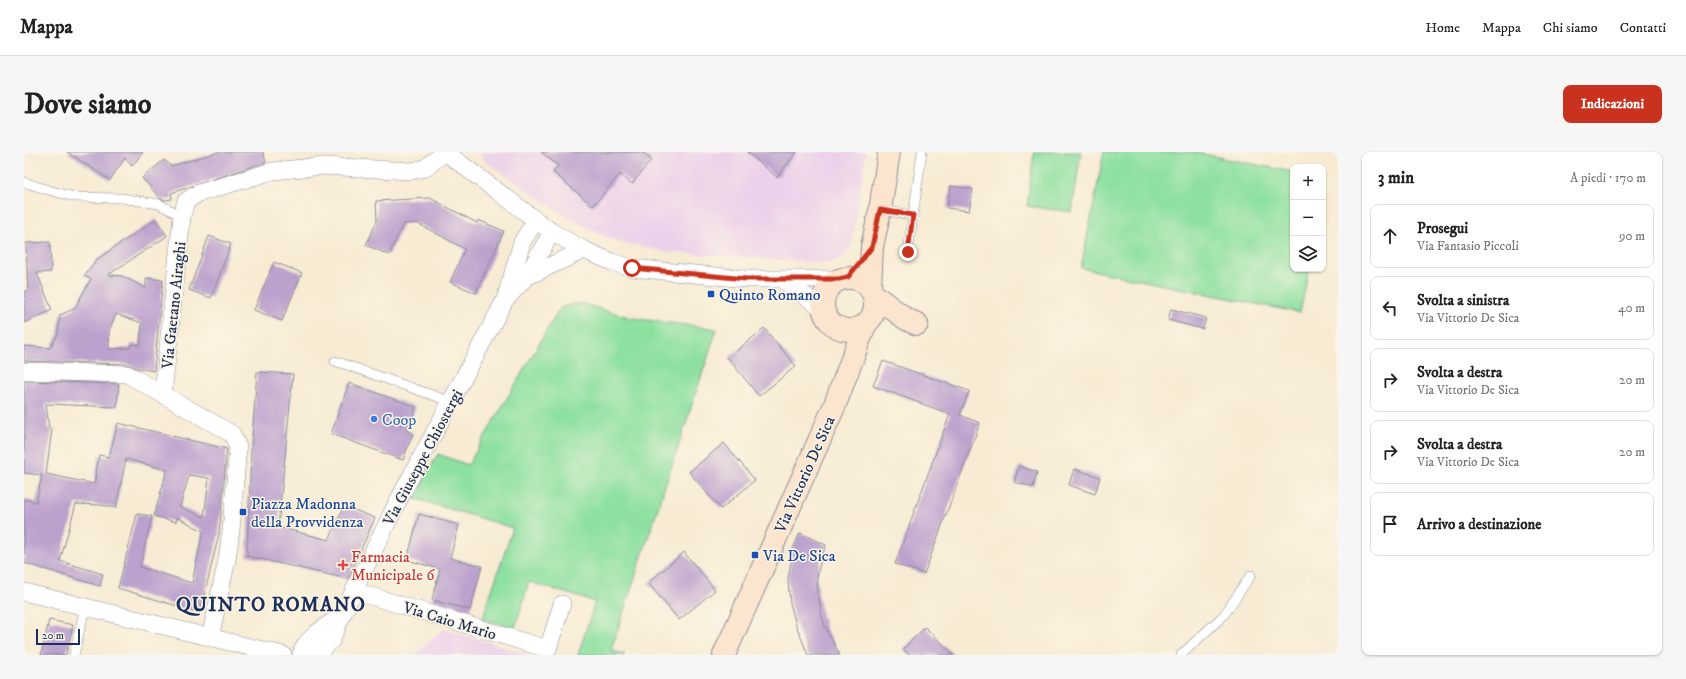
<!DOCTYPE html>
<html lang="it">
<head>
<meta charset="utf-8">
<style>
	:root { --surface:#fff; --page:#f6f6f6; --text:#222; --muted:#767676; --line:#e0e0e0; --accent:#c8321e }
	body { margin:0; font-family:"IM FELL DW Pica",serif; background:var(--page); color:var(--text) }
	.controls { position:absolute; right:12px; top:12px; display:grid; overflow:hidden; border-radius:8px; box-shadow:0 1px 3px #0004 }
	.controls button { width:36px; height:36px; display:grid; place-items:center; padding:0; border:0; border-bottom:1px solid var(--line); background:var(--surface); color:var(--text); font:20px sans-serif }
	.scale { position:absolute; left:12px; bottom:10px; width:44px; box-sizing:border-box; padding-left:4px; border:2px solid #1b2f5e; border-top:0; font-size:11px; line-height:14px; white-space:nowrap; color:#1b2f5e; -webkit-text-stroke:3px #fcf5e5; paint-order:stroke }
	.stop { position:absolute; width:12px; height:12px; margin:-9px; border:3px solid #c8321e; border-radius:50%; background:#fff }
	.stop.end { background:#c8321e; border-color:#fff; box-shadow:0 1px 4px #0008 }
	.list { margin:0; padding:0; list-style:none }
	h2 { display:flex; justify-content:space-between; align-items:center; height:52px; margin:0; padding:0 16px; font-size:17px }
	h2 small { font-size:13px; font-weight:400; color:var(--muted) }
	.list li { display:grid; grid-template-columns:26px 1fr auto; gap:12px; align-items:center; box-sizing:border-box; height:64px; margin:0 8px 8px; padding:0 8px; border:1px solid var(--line); border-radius:8px }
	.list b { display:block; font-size:15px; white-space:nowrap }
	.list p { margin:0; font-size:13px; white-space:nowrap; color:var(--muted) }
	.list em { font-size:13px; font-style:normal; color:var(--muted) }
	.icon { flex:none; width:22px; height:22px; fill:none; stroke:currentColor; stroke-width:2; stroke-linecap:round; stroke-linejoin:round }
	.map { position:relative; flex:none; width:1314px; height:503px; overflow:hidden; border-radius:8px }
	header { display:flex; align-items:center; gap:24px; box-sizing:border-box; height:56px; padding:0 20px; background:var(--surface); border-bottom:1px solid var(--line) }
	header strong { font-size:19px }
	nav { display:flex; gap:22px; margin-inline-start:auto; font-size:14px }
	.intro { display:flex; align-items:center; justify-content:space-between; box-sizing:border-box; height:96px; padding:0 24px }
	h1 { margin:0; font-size:28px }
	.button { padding:10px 18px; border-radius:8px; background:var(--accent); color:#fff; font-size:14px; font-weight:700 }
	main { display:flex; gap:24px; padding:0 24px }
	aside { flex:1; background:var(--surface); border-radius:8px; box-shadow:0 1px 3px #0004 }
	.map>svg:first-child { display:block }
	.built { fill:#ecd1ea }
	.green { fill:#8de0a0; stroke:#54887f }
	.building { fill:#bba1cd; fill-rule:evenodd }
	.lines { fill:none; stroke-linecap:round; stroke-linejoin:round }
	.lane-casing { stroke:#898d98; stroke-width:10 }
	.street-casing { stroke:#898d98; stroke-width:18 }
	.secondary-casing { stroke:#898d98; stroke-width:24 }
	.lane { stroke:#fff; stroke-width:9 }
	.street { stroke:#fff; stroke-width:17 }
	.secondary { stroke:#fce5cf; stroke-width:22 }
	.route { stroke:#c8321e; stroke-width:5 }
	.transit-dot { fill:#1a4fb4; stroke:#fcf5e5; stroke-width:1.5 }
	.shop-dot { fill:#3f7fe0; stroke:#fcf5e5; stroke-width:1.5 }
	.health-dot { fill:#e0444e; stroke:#fcf5e5; stroke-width:1.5 }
	.labels { text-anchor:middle; stroke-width:3; stroke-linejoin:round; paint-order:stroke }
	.transit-label { font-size:16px; fill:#164399; stroke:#fcf5e5; text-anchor:start }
	.street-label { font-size:16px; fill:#1b2f5e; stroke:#fcf5e5 }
	.shop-label { font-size:16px; fill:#366cbe; stroke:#fcf5e5; text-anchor:start }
	.health-label { font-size:16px; fill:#be3a42; stroke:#fcf5e5; text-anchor:start }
	.district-label { font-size:20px; font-weight:bold; letter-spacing:1px; fill:#1b2f5e; stroke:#fcf5e5 }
</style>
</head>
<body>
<header>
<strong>Mappa</strong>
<nav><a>Home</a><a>Mappa</a><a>Chi siamo</a><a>Contatti</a></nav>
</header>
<div class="intro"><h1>Dove siamo</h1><a class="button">Indicazioni</a></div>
<main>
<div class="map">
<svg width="1314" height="503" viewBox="0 0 1314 503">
	<rect width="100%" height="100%" fill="#fcf5e5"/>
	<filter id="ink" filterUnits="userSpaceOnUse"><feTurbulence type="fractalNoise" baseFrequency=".025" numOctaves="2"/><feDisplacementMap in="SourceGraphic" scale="8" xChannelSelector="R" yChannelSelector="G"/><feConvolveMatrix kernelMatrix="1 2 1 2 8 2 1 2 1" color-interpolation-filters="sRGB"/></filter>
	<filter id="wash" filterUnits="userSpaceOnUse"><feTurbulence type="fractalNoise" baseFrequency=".012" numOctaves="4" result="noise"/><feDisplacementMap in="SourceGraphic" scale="16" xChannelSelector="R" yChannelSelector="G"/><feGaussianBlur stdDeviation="0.9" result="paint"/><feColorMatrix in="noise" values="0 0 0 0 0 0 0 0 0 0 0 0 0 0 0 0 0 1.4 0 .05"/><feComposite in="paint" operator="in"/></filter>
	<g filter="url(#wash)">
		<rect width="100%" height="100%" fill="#f7ebd3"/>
		<g class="built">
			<polygon points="456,0 842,0 827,94 819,106 805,111 642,100 601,91 582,85 542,64 462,10"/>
			<polygon points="419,477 484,496 507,503 391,503"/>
		</g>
		<g class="green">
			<polygon points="1010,0 1057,0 1048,60 1003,54"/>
			<polygon points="1080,0 1169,0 1269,20 1269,117 1285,117 1276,161 1057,116"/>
			<polygon points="549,152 560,152 608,166 693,177 587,498 601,503 554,503 571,450 505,430 491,476 458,467 489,376 389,346 414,302 444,313 536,156"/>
		</g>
		<g id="blocks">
			<g class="building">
				<polygon points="43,0 119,0 108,14 101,6 86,28"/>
				<polygon points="194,0 239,0 242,10 147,41 148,47 141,48 137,47 118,26 140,8 147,14"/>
				<polygon points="517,0 618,0 627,8 608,32 596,22 569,54 529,20 534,14"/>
				<polygon points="723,0 773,0 753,25"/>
				<polygon points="927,34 949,37 945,59 923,56"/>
				<polygon points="406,46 453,71 454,68 480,79 452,141 426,130 441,97 393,71 379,72 365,103 342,93 353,69 352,49"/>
				<path d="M 132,67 L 143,84 L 84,123 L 98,124 L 122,136 L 122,126 L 139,128 L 130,219 L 113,216 L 103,212 L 0,209 L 0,194 L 26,196 L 34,182 L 36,163 L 50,157 L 67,127 L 60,124 L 72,108 ZM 92,162 L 118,171 L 116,193 L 107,192 L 106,196 L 85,197 L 85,179 Z"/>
				<polygon points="185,84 207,92 187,146 165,138"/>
				<polygon points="26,90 27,120 13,121 28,158 0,171 0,139 4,139 2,91"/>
				<polygon points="250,110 278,121 258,169 230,158"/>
				<polygon points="1147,157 1182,166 1179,177 1144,168"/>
				<polygon points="740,176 772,214 735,244 704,206"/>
				<polygon points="859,209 945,239 936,263 956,271 900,422 871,412 926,262 849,234"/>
				<polygon points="233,220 269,222 254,375 305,388 320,354 351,366 324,427 223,404 227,300"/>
				<path d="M 0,229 L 95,232 L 93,255 L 22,252 L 25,277 L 28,277 L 22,322 L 70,332 L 75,303 L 85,305 L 94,271 L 203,297 L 195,382 L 176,461 L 94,436 L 113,362 L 128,364 L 116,415 L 168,431 L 179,379 L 153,365 L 152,370 L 130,364 L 143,318 L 102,307 L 92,356 L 77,353 L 52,352 L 36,409 L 79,422 L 76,434 L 0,411 L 0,347 L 12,350 L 18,323 L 0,321 ZM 165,323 L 185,326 L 180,365 L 156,355 Z"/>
				<polygon points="325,231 392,255 383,279 389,281 379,308 307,282"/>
				<polygon points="700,291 731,328 697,357 665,320"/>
				<polygon points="995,314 1013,320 1009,335 990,330"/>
				<polygon points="1050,317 1076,325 1071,342 1045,333"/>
				<polygon points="395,362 435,373 426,406 458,414 446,458 408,448 416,417 383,408"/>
				<polygon points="776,381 802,393 797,407 793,425 794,440 798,464 801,475 816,503 784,503 772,473 766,451 764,428 769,397"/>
				<polygon points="660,400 691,438 655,468 624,431"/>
				<polygon points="25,468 49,473 42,503 17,503"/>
				<polygon points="901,475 930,503 885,503 879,497"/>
			</g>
		</g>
	</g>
	<g filter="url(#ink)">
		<use href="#blocks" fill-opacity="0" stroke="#898d98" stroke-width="1"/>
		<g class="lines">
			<defs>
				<g id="lane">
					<polyline points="0,30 24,38 51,45 97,46 135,52 158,64"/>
					<polyline points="856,58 889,63"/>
					<polyline points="884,100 898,0"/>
					<polyline points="311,209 428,250"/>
					<polyline points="50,503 61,455"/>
					<polyline points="1157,503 1200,463 1227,423"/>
				</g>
				<g id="street">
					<polyline points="421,0 528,80 560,98 588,110 608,116 722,127 815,127"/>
					<polyline points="502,125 560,98"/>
					<polyline points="759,128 799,157"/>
					<polyline points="483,146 502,125 528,80"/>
					<polyline points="0,219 103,222 208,282 214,295 207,378 203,408 186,486"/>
					<polyline points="139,242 158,64 162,49 175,41 249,19 299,14 387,19 401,16 421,0"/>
					<polyline points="330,439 524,497 538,452"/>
					<polyline points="0,440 259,503"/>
					<path d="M 277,503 C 279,487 306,472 318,463"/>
					<polyline points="293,503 307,489 318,463 374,349 481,148 498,90 512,68"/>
				</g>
				<g id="secondary">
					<circle cx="825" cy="152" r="26"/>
					<polyline points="846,136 848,95 856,58 865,0"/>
					<polyline points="850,143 882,167 893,172"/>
					<polyline points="700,503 810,255 841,173"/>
				</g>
			</defs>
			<use href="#lane" class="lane-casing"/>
			<use href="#street" class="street-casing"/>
			<use href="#secondary" class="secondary-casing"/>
			<use href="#lane" class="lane"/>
			<use href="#street" class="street"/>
			<use href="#secondary" class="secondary"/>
		</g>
	</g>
	<g class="lines" filter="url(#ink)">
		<polyline class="route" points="608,116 722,127 815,127 824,125 848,95 856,58 889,63 884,100"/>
	</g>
	<g class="transit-dot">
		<rect x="683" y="138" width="8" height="8" rx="2"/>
		<rect x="215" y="356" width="8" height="8" rx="2"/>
		<rect x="727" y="399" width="8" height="8" rx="2"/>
	</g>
	<circle class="shop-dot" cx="350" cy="267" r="4"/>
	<path class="health-dot" d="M317 407h4v4h4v4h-4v4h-4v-4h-4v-4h4z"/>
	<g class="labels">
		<g class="transit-label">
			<text x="695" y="148">Quinto Romano</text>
			<text x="227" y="357">Piazza Madonna<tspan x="227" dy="18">della Provvidenza</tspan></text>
			<text x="739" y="409">Via De Sica</text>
		</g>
		<g class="street-label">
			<text transform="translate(149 153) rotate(-84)" y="6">Via Gaetano Airaghi</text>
			<text transform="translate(398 305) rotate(-62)" y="6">Via Giuseppe Chiostergi</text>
			<text transform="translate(780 322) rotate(-66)" y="6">Via Vittorio De Sica</text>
			<text transform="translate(426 468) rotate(17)" y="6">Via Caio Mario</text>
		</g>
		<g class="shop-label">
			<text x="358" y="273">Coop</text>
		</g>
		<g class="health-label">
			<text x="327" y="410">Farmacia<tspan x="327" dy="18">Municipale 6</tspan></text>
		</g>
		<g class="district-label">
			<text x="247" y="459">QUINTO ROMANO</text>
		</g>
	</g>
</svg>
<div class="controls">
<button>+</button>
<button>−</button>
<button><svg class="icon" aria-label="layers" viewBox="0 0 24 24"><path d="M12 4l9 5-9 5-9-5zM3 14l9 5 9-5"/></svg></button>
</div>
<div class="scale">20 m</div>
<div class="stop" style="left:608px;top:116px"></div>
<div class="stop end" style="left:884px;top:100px"></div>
</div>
<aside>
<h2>3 min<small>A piedi · 170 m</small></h2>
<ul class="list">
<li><svg class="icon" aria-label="ahead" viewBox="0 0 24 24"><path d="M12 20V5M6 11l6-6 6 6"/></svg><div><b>Prosegui</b><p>Via Fantasio Piccoli</p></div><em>90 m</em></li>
<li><svg class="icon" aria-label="left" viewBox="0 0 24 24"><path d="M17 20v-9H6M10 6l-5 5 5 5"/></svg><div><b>Svolta a sinistra</b><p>Via Vittorio De Sica</p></div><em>40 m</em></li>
<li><svg class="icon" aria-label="right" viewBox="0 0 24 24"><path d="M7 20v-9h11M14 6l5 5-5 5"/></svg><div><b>Svolta a destra</b><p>Via Vittorio De Sica</p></div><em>20 m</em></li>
<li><svg class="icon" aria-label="right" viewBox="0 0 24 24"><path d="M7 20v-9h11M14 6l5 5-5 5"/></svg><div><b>Svolta a destra</b><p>Via Vittorio De Sica</p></div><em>20 m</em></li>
<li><svg class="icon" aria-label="arrive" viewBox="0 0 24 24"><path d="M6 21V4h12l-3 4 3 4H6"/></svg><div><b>Arrivo a destinazione</b></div></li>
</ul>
</aside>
</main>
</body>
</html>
